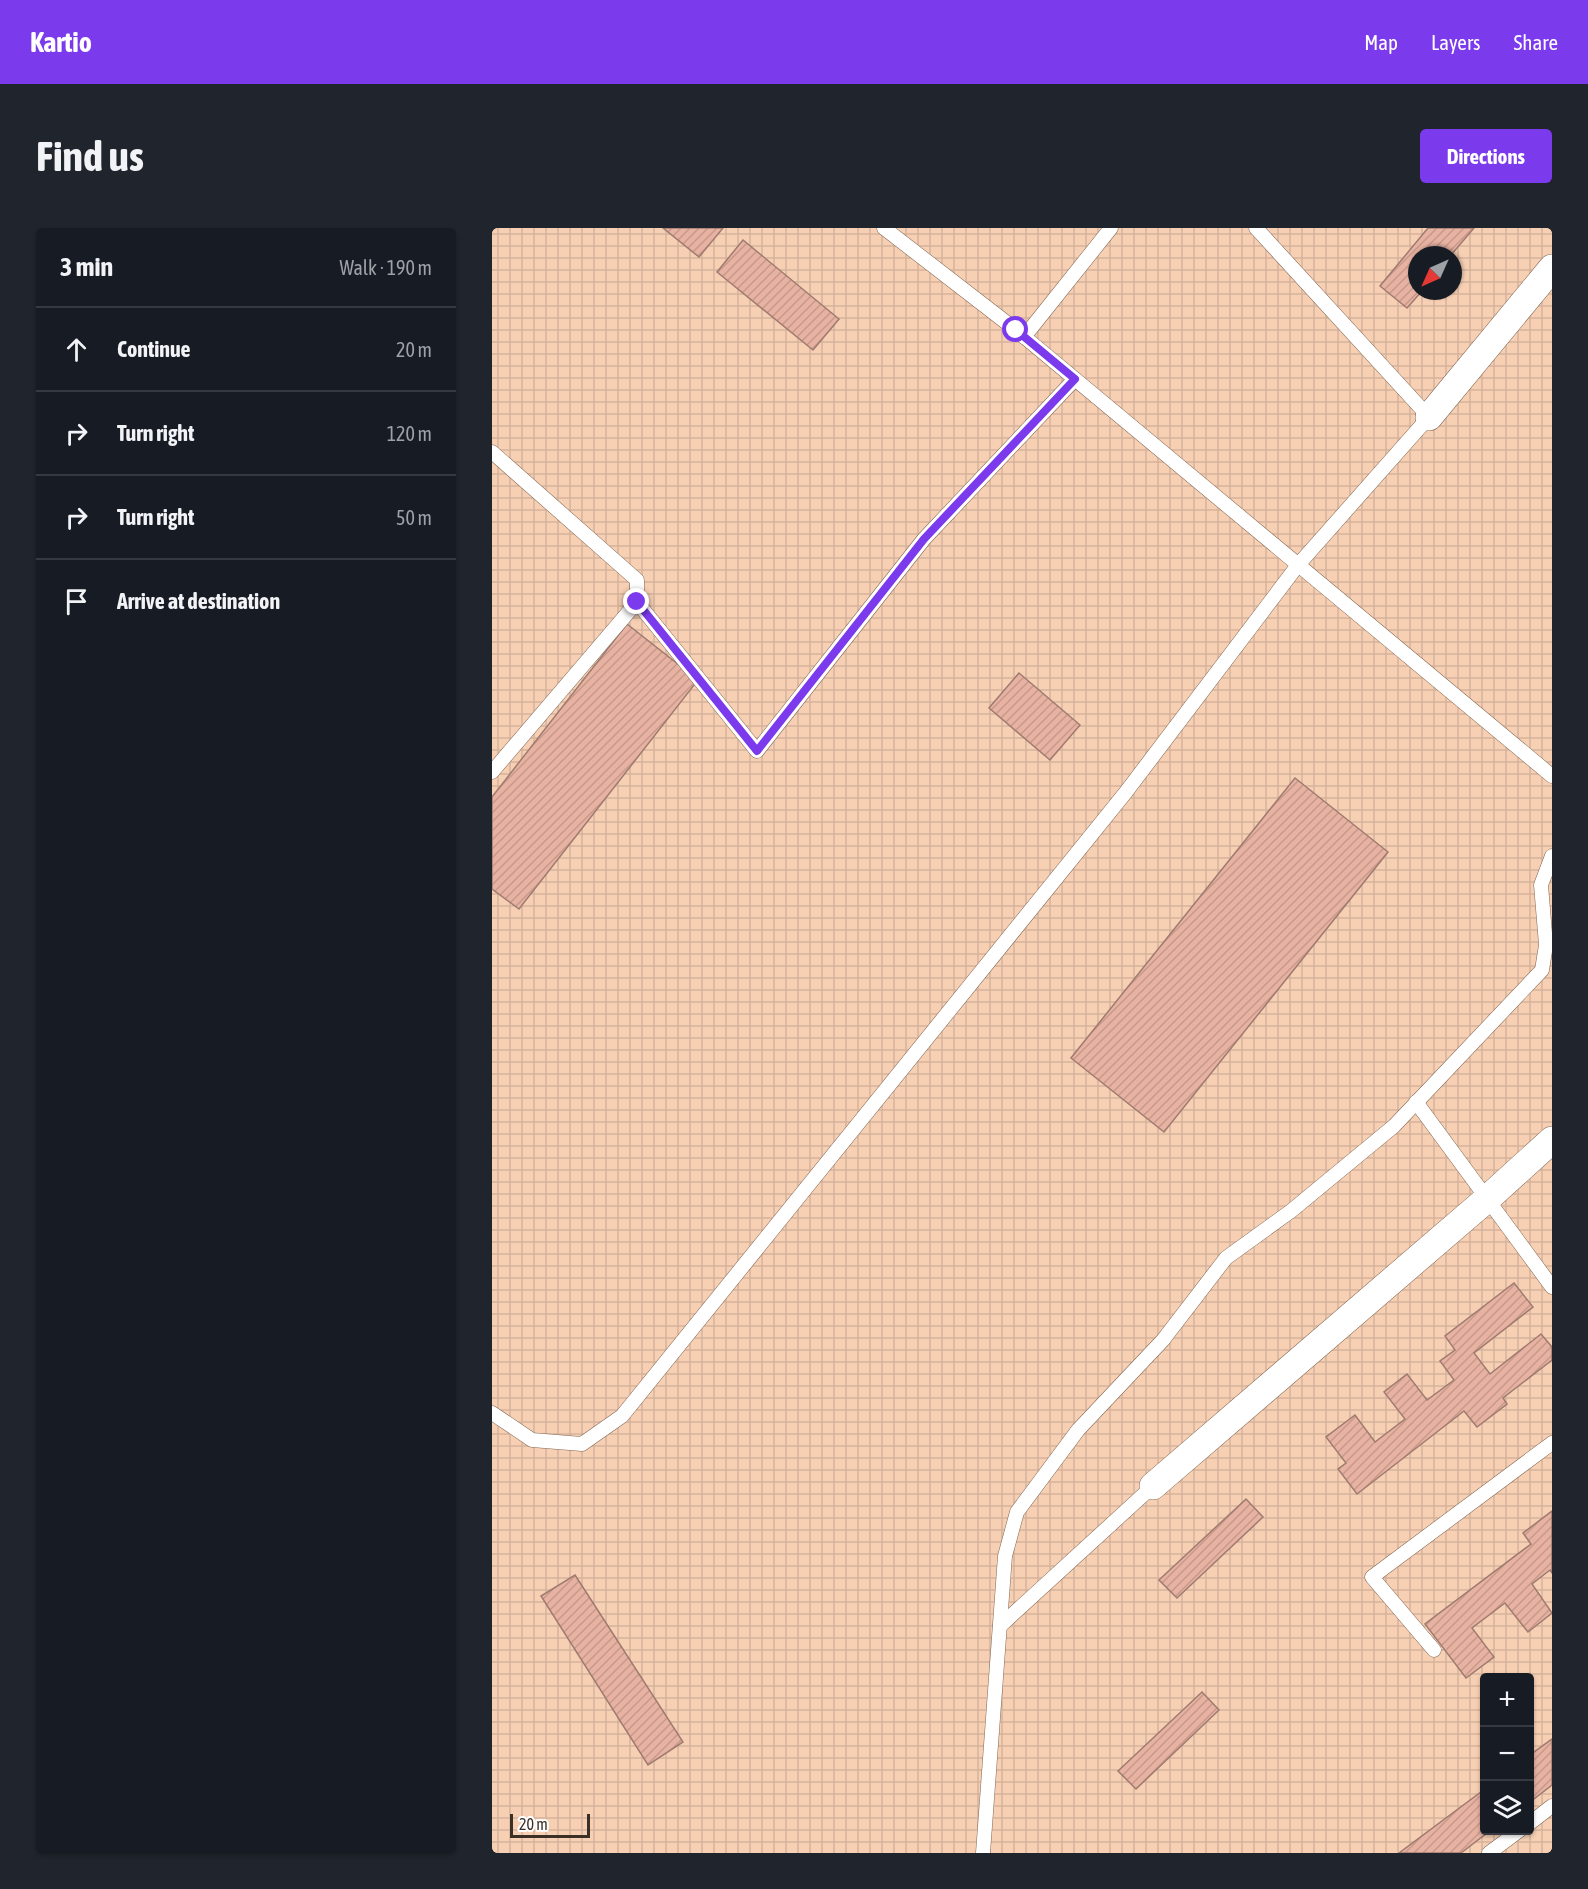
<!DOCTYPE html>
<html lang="en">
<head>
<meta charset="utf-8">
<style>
	:root { --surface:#171b24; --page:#20242c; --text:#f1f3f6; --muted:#9ea1a6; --line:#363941; --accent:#7c3aed }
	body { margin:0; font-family:"Asap Condensed",sans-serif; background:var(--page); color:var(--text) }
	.controls { position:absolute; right:18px; bottom:18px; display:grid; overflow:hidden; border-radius:6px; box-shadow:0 2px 4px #0004 }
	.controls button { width:54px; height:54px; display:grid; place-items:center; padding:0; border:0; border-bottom:2px solid var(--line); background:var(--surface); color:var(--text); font:30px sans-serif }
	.compass { position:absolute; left:916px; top:18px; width:54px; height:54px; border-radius:50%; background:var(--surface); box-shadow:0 2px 4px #0004; rotate:225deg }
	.scale { position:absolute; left:18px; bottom:15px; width:80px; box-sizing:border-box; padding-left:6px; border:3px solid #3c2f26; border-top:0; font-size:16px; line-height:21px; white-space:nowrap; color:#3c2f26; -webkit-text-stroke:4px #fff; paint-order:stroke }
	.stop { position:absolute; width:18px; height:18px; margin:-14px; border:4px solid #7c3aed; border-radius:50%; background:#fff }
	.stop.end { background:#7c3aed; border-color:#fff; box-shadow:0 2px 6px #0008 }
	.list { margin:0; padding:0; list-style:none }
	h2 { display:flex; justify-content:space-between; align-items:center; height:78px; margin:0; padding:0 24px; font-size:26px }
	h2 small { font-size:20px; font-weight:400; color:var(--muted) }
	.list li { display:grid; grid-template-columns:39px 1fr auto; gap:18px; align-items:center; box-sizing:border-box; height:84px; padding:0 24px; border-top:2px solid var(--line) }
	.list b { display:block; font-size:22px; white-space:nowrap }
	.list em { font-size:20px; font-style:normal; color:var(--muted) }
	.icon { flex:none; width:33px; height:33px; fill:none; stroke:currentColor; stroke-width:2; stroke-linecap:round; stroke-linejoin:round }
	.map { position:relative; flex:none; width:1060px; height:1625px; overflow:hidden; border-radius:6px }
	header { display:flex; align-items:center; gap:36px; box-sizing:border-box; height:84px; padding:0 30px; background:var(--accent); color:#fff }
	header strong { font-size:28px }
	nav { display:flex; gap:33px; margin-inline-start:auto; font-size:21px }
	.intro { display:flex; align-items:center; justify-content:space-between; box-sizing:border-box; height:144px; padding:0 36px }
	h1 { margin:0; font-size:42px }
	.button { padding:15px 27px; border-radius:6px; background:var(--accent); color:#fff; font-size:21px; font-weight:700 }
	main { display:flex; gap:36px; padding:0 36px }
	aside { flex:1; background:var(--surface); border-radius:6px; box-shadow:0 2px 4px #0004 }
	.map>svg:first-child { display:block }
	.industrial { fill:url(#industrial-grid); fill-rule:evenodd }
	.building { fill:url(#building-hatch); stroke:#9f7b70; stroke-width:1.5 }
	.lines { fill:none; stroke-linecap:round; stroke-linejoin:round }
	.service-casing { stroke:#826651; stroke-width:15 }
	.minor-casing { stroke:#826651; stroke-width:28 }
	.service { stroke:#fff; stroke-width:14 }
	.minor { stroke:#fff; stroke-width:27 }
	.route { stroke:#7c3aed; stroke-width:8 }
</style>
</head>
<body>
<header>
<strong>Kartio</strong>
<nav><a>Map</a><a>Layers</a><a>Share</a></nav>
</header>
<div class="intro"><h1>Find us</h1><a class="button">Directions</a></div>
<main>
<aside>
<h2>3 min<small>Walk · 190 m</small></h2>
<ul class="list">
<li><svg class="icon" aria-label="ahead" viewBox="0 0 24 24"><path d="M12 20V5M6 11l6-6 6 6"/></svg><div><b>Continue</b></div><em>20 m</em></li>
<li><svg class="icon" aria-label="right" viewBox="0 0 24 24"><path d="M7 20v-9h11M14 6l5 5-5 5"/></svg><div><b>Turn right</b></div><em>120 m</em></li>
<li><svg class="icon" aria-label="right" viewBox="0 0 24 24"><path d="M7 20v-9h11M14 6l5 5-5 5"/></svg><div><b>Turn right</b></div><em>50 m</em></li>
<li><svg class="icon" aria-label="arrive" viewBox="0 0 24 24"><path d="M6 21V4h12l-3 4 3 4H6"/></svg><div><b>Arrive at destination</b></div></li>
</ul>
</aside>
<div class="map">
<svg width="1060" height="1625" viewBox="0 0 1060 1625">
	<defs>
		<pattern id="industrial-grid" width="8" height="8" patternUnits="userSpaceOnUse" patternTransform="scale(1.5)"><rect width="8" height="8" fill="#f7d0b4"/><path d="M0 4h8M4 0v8" fill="none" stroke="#d5b39b"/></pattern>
		<pattern id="building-hatch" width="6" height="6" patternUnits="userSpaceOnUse" patternTransform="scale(1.5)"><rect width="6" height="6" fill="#e7b2a2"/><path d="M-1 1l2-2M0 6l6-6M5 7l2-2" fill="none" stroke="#c7998b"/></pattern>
	</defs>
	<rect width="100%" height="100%" fill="#fdddc5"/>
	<path class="industrial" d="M 0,0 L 1060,0 L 1060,1625 L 0,1625 ZM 925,27 L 961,27 L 961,63 L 925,63 ZM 993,1450 L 1038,1450 L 1038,1602 L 993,1602 Z"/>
	<g class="building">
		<polygon points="171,0 231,0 207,29"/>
		<polygon points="936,0 982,0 959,27 925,27 925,63 930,63 915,80 888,58"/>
		<polygon points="251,12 347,91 321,122 225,44"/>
		<polygon points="135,396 206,452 27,681 0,661 0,569"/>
		<polygon points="527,445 588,497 558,532 497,480"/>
		<polygon points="803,550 896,624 672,904 579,830"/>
		<polygon points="1022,1055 1041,1079 982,1125 998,1146 1049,1106 1060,1119 1060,1132 1011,1170 1015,1176 985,1199 972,1183 865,1266 846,1241 854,1235 834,1209 863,1187 883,1214 913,1191 892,1164 915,1146 935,1172 962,1152 948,1133 963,1122 953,1108"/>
		<polygon points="754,1271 771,1289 685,1370 667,1352"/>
		<polygon points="1060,1283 1060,1345 1058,1342 1040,1356 1060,1385 1036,1404 1013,1375 980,1400 1002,1429 974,1450 933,1396 1039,1316 1031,1305"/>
		<polygon points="83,1347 191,1514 156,1537 49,1368"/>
		<polygon points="710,1464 727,1482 644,1561 626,1543"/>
		<polygon points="1060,1511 1060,1557 1038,1574 1038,1527"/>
		<polygon points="993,1561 993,1602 999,1602 969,1625 907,1625"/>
	</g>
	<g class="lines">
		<defs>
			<g id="service">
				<polyline points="392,0 524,102 1060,548"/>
				<polyline points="532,109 619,0"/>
				<polyline points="0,224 145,352 145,374 0,544"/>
				<polyline points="145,374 265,523 432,311 583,151"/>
				<polyline points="924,874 1060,1059"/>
				<polyline points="0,1185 40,1212 90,1216 130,1188 634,564 806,337 937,189 764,0"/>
				<polyline points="508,1398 661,1258"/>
				<polyline points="942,1422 880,1349 1060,1215"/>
				<polyline points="1038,1595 1060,1578"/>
				<polyline points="491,1625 513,1328 525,1284 586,1202 671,1112 734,1030 799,983 902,898 1050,742 1054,717 1049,657 1060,628"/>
				<polyline points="997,1625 1028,1602"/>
			</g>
			<g id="minor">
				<polyline points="937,189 1060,40"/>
				<polyline points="661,1258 995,971 1060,912"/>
			</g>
		</defs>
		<use href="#service" class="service-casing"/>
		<use href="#minor" class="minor-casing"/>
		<use href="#service" class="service"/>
		<use href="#minor" class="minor"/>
	</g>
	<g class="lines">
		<polyline class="route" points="145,374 265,523 432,311 583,151 524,102"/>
	</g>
</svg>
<div class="controls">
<button>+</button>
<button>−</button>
<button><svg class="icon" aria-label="layers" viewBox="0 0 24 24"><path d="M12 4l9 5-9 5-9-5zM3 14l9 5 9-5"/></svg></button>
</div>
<svg class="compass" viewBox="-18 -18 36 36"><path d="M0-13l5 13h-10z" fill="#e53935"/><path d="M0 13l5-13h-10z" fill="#9ea1a6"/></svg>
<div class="scale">20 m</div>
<div class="stop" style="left:524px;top:102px"></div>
<div class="stop end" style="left:145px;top:374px"></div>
</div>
</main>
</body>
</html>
